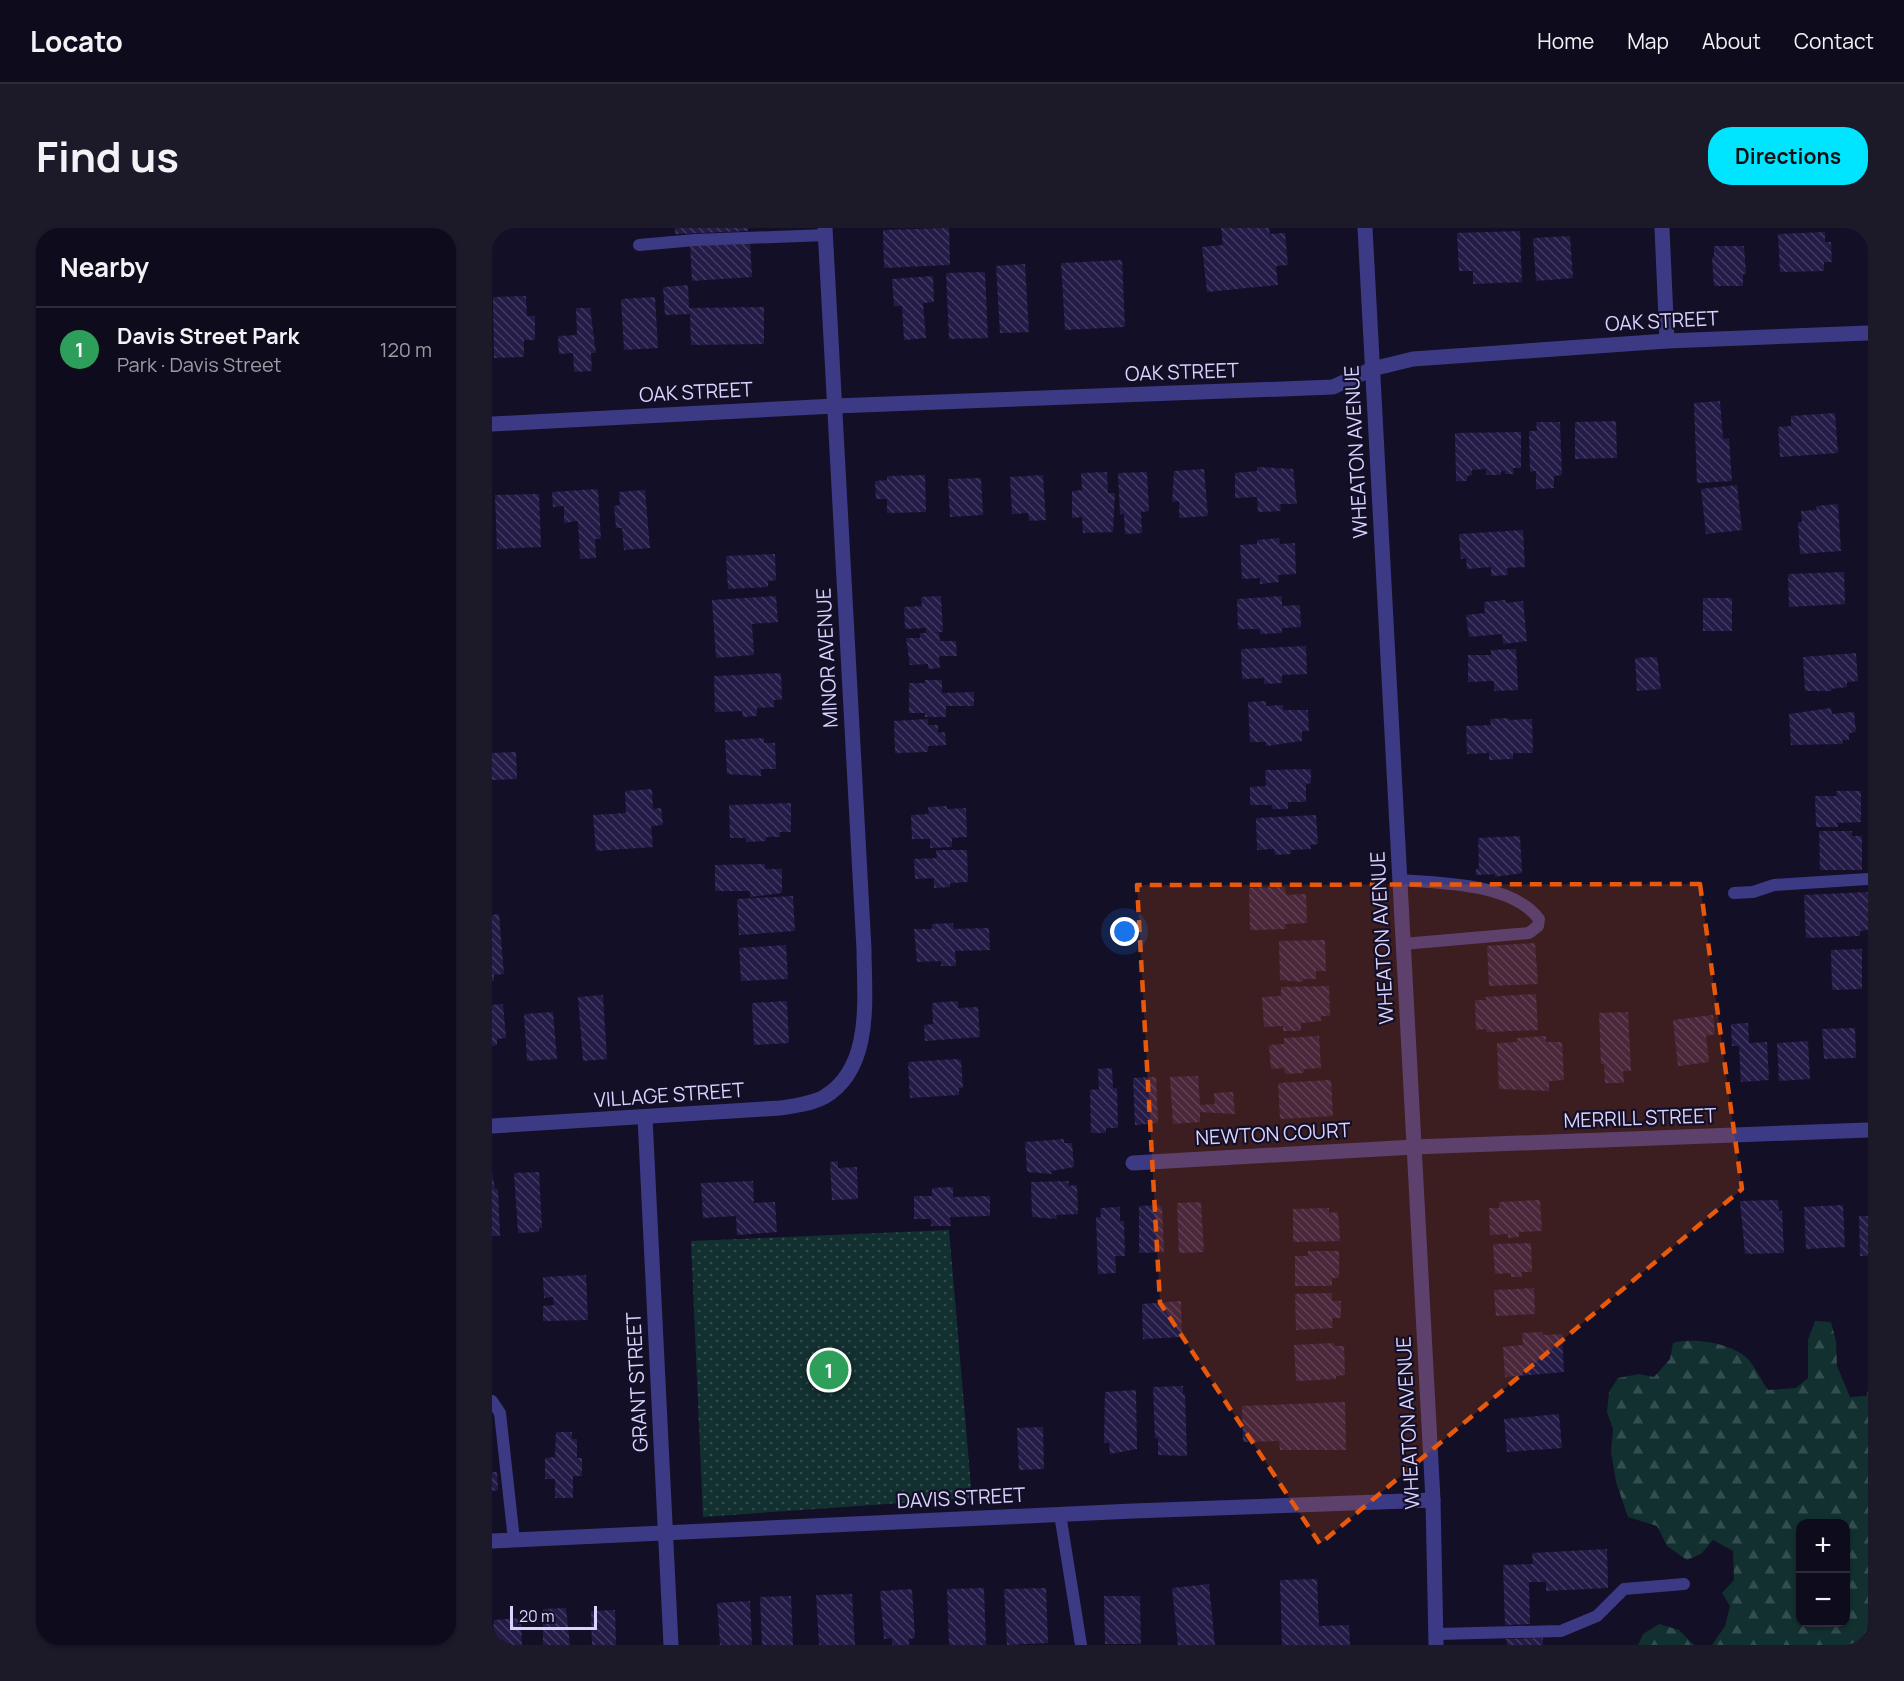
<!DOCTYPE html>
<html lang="en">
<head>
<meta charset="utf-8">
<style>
	:root { --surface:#0e0b1c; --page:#1c1929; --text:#f1f3f6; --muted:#9b9ba3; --line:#2e2b3b; --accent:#00e5ff }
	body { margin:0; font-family:Manrope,sans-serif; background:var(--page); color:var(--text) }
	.controls { position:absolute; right:18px; bottom:18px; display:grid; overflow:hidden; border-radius:12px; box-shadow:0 2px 4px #0004 }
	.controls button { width:54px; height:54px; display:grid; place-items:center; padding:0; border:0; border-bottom:2px solid var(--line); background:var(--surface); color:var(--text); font:30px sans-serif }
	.scale { position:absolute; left:18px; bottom:15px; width:87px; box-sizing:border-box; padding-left:6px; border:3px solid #d9d4ff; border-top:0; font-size:16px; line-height:21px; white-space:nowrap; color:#d9d4ff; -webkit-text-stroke:4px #130f26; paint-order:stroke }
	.you { position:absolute; left:633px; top:704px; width:21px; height:21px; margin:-15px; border:4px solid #fff; border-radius:50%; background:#1a73e8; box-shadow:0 0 0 9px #1a73e833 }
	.badge { display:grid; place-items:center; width:39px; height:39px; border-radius:50%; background:var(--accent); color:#fff; font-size:20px; font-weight:700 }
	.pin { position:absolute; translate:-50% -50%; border:3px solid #fff; box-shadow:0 2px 6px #0006 }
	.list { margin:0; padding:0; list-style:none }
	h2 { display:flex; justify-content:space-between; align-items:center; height:78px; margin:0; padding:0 24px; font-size:26px }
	h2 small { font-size:20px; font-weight:400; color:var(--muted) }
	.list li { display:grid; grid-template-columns:39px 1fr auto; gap:18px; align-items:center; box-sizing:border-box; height:84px; padding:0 24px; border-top:2px solid var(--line) }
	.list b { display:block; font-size:22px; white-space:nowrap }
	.list p { margin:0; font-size:20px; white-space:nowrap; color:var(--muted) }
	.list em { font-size:20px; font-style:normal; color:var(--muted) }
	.map { position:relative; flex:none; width:1376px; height:1417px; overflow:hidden; border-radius:24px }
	header { display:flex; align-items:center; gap:36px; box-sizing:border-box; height:84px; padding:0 30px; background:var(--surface); border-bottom:2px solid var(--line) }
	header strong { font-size:28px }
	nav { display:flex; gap:33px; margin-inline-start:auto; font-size:21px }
	.intro { display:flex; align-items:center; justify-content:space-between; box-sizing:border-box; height:144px; padding:0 36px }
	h1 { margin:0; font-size:42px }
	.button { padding:15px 27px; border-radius:24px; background:var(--accent); color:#111; font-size:21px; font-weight:700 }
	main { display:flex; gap:36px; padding:0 36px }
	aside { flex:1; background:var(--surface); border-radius:24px; box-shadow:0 2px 4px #0004 }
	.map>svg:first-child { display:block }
	.forest { fill:url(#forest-firs); fill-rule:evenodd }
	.park { fill:url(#park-dots) }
	.building { fill:url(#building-back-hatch) }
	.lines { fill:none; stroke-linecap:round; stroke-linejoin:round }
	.service { stroke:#3d3a85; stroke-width:12 }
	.minor { stroke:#3d3a85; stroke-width:15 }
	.marked { fill:#e8590c; fill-opacity:0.2; stroke:#e8590c; stroke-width:4.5; stroke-dasharray:12 8; stroke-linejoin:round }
	.labels { text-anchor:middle; stroke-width:4.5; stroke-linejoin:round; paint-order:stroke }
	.street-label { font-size:20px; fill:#d9d4ff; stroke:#130f26 }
</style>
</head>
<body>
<header>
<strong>Locato</strong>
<nav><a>Home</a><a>Map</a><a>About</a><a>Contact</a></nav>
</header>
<div class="intro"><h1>Find us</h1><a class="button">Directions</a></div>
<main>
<aside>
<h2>Nearby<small></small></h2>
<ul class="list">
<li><span class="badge" style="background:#2e9e5b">1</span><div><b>Davis Street Park</b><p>Park · Davis Street</p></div><em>120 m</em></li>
</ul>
</aside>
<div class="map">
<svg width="1376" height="1417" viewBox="0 0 1376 1417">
	<defs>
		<pattern id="forest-firs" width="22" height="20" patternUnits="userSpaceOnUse" patternTransform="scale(1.5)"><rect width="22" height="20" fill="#12302f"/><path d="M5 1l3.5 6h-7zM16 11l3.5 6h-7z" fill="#344d4e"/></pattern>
		<pattern id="park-dots" width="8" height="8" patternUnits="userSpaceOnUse" patternTransform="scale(1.5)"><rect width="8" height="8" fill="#12302f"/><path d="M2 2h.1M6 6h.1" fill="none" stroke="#344d4e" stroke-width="1.8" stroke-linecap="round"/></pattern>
		<pattern id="building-back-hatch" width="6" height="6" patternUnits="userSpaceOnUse" patternTransform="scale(1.5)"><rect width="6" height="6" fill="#241b47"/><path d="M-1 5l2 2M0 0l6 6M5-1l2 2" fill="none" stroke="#433b63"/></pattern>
	</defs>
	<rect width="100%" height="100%" fill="#130f26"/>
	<g class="forest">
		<path d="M 1323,1093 L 1339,1094 L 1344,1113 L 1345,1138 L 1358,1169 L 1374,1168 L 1376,1163 L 1376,1417 L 1220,1417 L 1233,1398 L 1238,1378 L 1230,1365 L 1242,1352 L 1241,1323 L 1221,1312 L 1209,1326 L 1195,1332 L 1175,1318 L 1165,1298 L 1136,1289 L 1124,1254 L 1119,1224 L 1121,1201 L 1115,1184 L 1117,1164 L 1126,1150 L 1147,1146 L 1162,1149 L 1178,1131 L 1181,1115 C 1201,1109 1239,1115 1255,1130 C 1263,1138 1269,1152 1276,1162 L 1304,1160 L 1316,1150 L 1316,1112 ZM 1308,1296 L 1354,1296 L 1354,1394 L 1308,1394 Z"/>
		<polygon points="1167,1396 1187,1402 1202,1417 1146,1417 1151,1406"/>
	</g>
	<polygon class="park" points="457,1002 480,1270 211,1289 199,1013"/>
	<g class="building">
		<polygon points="183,0 256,0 256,3 183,6"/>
		<polygon points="457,0 458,37 392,40 391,2"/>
		<polygon points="729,0 777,0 778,6 793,5 796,37 784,38 786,57 715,64 710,19 731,17"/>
		<polygon points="1028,3 1030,54 981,56 981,43 967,43 965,5"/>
		<polygon points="1333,4 1333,14 1339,14 1340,34 1332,34 1332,43 1288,44 1286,6"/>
		<polygon points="1078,8 1081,50 1044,53 1041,10"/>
		<polygon points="258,13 260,49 200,53 198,16"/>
		<polygon points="1222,18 1252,18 1254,46 1251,46 1251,58 1222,58 1220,29 1222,29"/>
		<polygon points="630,32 633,99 573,102 569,35"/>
		<polygon points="533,36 537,104 508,105 504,38"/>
		<polygon points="493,44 496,110 457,111 454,45"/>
		<polygon points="441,48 442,74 431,75 434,110 412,112 410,78 402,78 400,51"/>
		<polygon points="196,57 197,80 272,79 272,116 199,117 198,86 173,87 171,59"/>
		<polygon points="34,68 35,88 43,88 43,112 32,112 32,129 2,130 1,69"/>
		<polygon points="163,69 166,120 132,122 129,71"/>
		<polygon points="84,80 98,80 104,125 99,125 100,143 82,144 81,125 67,126 66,108 85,107"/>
		<polygon points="1228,173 1231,210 1237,211 1240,253 1205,255 1202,175"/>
		<polygon points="1343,185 1346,225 1288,229 1286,199 1299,198 1299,188"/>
		<polygon points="1124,193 1125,230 1083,231 1083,194"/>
		<polygon points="1044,194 1068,194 1070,247 1062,248 1062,260 1044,261 1044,243 1038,244 1037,203 1045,203"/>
		<polygon points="1029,204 1029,240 1021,240 1022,246 1013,246 1013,243 1009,243 1009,247 994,247 994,241 980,242 980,247 975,248 975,253 964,253 963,205"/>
		<polygon points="765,239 801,241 805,276 788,276 789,283 766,284 765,269 743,270 743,245 765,243"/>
		<polygon points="712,241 716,288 687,290 687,273 680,274 682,243"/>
		<polygon points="615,244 616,265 623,265 621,304 591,305 590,289 580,290 580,263 590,262 589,245"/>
		<polygon points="655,244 657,283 649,284 650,305 633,306 632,286 628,286 626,245"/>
		<polygon points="433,247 434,284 395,285 395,271 384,271 383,253 395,252 395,248"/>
		<polygon points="551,247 554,292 537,293 536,285 520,286 518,249"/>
		<polygon points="489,250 491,287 458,289 456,251"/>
		<polygon points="1245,257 1250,302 1214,306 1209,261"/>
		<polygon points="106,261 109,311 103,311 104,330 88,331 86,293 72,295 72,278 61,279 60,264"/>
		<polygon points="153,262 158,320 132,322 130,300 124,300 122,278 128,277 127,264"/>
		<polygon points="47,266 49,319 5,321 3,267"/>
		<polygon points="1346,276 1349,323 1308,326 1306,294 1310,294 1309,283 1325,282 1324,278"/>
		<polygon points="1031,302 1033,339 1015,340 1016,347 999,348 999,339 975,341 974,330 969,331 967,306"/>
		<polygon points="787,310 788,316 803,315 804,346 786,347 787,354 768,356 768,350 750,351 748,317 765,316 765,312"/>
		<polygon points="283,326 284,352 276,353 276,359 236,361 234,328"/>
		<polygon points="1352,344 1353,376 1297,379 1296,346"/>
		<polygon points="284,368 286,394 260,396 262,427 224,430 220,372"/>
		<polygon points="449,368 451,404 439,405 447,405 448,413 464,413 465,428 447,428 448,440 436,441 436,436 418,437 414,410 428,410 428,405 434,405 434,400 413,401 412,379 430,378 429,369"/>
		<polygon points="790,368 790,378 808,377 809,399 790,400 790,405 768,406 768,401 746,401 745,371"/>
		<rect x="1211" y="370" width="29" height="33"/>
		<polygon points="1013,372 1014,375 1031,373 1035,413 1011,416 1010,406 977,409 974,387 993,385 992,374"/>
		<polygon points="814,418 815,446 790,447 790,455 772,456 772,450 750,451 749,421"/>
		<polygon points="1024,421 1026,462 1002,463 1002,453 976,454 976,427 999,427 999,422"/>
		<polygon points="1364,425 1366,453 1355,454 1355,459 1339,461 1340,463 1313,463 1311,429"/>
		<polygon points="1165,429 1169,461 1145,463 1143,430"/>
		<polygon points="289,445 290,472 282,472 282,479 265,480 265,488 251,489 250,483 223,484 222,448"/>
		<polygon points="433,452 450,452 450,465 482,464 482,478 454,478 454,489 433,489 433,485 417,485 417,455 433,455"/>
		<polygon points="774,473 774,478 791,477 791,482 816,482 817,503 810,503 810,513 774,518 774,514 758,514 756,474"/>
		<polygon points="1339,480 1340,486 1362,484 1364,504 1357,505 1357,512 1350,512 1351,516 1299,517 1297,486"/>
		<polygon points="1017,490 1017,492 1040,491 1041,525 1021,525 1021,531 997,532 997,525 975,526 974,498 999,497 998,491"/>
		<polygon points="436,491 436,497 446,497 446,505 453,504 454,517 436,518 436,524 403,525 402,493"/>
		<polygon points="272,510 272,515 283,515 284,541 269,541 269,548 235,546 233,512"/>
		<polygon points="24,524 25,551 0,552 0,525"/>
		<polygon points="819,541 819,555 814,556 814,574 796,574 796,581 780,581 780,577 758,577 758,559 774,558 773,542"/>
		<polygon points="160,561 161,581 169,580 171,597 159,598 161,619 104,623 101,587 134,585 133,563"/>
		<polygon points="1344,563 1369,563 1369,594 1345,595 1346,599 1324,599 1323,568 1345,568"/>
		<polygon points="299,575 299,604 288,604 288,609 274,609 274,613 254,614 254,610 238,610 237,577"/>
		<polygon points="455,578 455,581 474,580 475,609 460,610 460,619 438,620 438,611 420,611 419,587 437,586 436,579"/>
		<polygon points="824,587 826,616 818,617 819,621 799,622 799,626 783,627 782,621 765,622 764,590"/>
		<polygon points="1327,603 1360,603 1360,608 1370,608 1370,642 1328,642"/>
		<polygon points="1028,608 1030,645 1003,649 1003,646 984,647 984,641 987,641 986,610"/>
		<polygon points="444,622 475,622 476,654 458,655 458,659 442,660 442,650 423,651 422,631 445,630"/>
		<polygon points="273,636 273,641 290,641 290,665 258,669 258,663 223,663 223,637"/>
		<polygon points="793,659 794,667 814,666 815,695 793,696 794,701 758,702 757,660"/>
		<polygon points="1376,664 1376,702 1368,703 1368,708 1314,710 1312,667"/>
		<polygon points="301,668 303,703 247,707 245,671"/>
		<polygon points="7,686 12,746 2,747 2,753 0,753 0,687"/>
		<polygon points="461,695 462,701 497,700 498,722 463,723 464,738 449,738 449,733 425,734 422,701 440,701 440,696"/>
		<polygon points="833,712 834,743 824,743 824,751 811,751 811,754 788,752 787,713"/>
		<polygon points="1043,715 1046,756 997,758 995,718"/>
		<polygon points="294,717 296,751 249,753 247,720"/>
		<polygon points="1370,721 1370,761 1340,762 1339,722"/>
		<polygon points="837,758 838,788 829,788 829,793 809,795 809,803 791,803 791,798 772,799 770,769 789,768 789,759"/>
		<polygon points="1044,766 1046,802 994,804 994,801 984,802 983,772 994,772 993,769"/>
		<polygon points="111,767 115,831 91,833 86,769"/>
		<polygon points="295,773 297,815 262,817 260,775"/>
		<polygon points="466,773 466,780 486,779 488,809 433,813 432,797 441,796 440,775"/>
		<polygon points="11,776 14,810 5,811 5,817 0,818 0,777"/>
		<polygon points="61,784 65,831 35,833 32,786"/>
		<polygon points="1136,784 1139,843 1131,843 1132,855 1113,855 1112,836 1109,836 1107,785"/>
		<polygon points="1221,787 1223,806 1214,808 1217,834 1186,838 1181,792"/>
		<polygon points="1256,795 1257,815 1275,814 1277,852 1249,854 1247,818 1240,818 1239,796"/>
		<polygon points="1363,800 1364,830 1332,831 1330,801"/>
		<polygon points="827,808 829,840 812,841 812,845 793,846 792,840 779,841 777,817 792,816 792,810"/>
		<polygon points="1054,808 1054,814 1070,814 1072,852 1057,853 1057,863 1007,861 1005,815 1025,814 1025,810"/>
		<polygon points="1316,813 1318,851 1287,853 1285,815"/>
		<polygon points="465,831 469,833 471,860 467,860 467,867 418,870 416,834"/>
		<polygon points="620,840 621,860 625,860 626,900 614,900 614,905 599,905 598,862 607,861 606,841"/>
		<polygon points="706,848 708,877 723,876 722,865 741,864 743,886 708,884 708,894 681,896 678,849"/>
		<polygon points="664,849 666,895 643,897 641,850"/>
		<polygon points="839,852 841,888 788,891 786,855"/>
		<polygon points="572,911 572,915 580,915 582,939 559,943 560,946 535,944 533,914"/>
		<polygon points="346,933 346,940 365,939 366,971 340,972 338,934"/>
		<polygon points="0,944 3,961 6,961 8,1008 0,1008"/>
		<polygon points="47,944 50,1000 47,1000 47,1004 26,1005 22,945"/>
		<polygon points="261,953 262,975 283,974 285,1004 245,1007 244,988 211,990 209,955"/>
		<polygon points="577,953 576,958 585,957 586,986 564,987 565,991 540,989 539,954"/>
		<polygon points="461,959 461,969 498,968 498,988 458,989 459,998 439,998 439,991 422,991 422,968 440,968 440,960"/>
		<polygon points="1048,972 1050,1003 1027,1004 1027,1009 1016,1010 1016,1006 998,1007 997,980 1007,980 1007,974"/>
		<polygon points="1286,972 1287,983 1290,983 1292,1025 1253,1026 1248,973"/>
		<polygon points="709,974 712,1024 687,1025 685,975"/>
		<polygon points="667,977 670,980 672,1024 647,1025 647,978"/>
		<polygon points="1351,977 1353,1019 1314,1021 1312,979"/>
		<polygon points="628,979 628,993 632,993 633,1028 623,1028 624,1045 606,1046 604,989 609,989 608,980"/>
		<polygon points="837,980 837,985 846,984 848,1013 801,1014 801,981"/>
		<polygon points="1367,988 1376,988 1376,1028 1368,1028"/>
		<polygon points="1039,1015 1040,1044 1029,1044 1030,1049 1019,1049 1019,1045 1003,1046 1001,1016"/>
		<polygon points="816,1023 847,1023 847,1050 840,1050 840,1058 803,1058 803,1028 816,1028"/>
		<polygon points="94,1047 96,1092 51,1093 51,1078 62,1077 61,1069 52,1070 51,1049"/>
		<polygon points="1042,1060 1043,1086 1004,1088 1002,1062"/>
		<polygon points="840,1065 840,1073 849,1073 849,1090 840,1090 841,1100 804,1102 803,1066"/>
		<polygon points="689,1073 690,1109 651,1111 650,1076"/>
		<polygon points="1050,1104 1051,1107 1070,1106 1072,1144 1013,1149 1011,1119 1031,1117 1030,1105"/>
		<polygon points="842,1115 842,1118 852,1118 853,1147 844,1148 844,1151 804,1153 802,1117"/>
		<polygon points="691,1158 691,1166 693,1166 695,1228 666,1227 666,1210 663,1210 661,1159"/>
		<polygon points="644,1162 645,1221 618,1226 617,1215 612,1215 613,1164"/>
		<polygon points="853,1174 854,1222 788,1222 787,1213 751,1214 750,1178"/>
		<polygon points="1067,1186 1070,1220 1015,1224 1012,1191"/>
		<polygon points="551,1199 552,1241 527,1242 525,1200"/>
		<polygon points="64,1204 80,1204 80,1211 85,1211 85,1230 90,1230 90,1248 81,1248 81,1270 63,1270 63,1251 53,1251 53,1230 63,1229"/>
		<polygon points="0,1244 5,1244 6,1262 0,1263"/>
		<polygon points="1115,1321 1116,1360 1054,1363 1054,1354 1037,1354 1038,1396 1013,1397 1011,1337 1041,1336 1040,1325"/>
		<polygon points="825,1351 827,1398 857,1397 858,1417 790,1417 788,1352"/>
		<polygon points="717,1356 723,1417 686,1417 680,1360"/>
		<polygon points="492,1360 494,1417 457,1417 455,1361"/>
		<polygon points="554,1360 556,1415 515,1417 512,1361"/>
		<polygon points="420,1361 423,1410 417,1411 417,1417 400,1417 400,1410 392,1411 388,1363"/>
		<polygon points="360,1366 363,1417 327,1417 324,1367"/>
		<polygon points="299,1368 301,1417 270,1417 268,1369"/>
		<polygon points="612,1368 648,1368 649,1416 613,1416"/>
		<polygon points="258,1373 260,1417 228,1417 225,1375"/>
		<polygon points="74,1380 78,1417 51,1417 51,1381"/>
		<polygon points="123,1382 124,1417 100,1417 99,1383"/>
		<polygon points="29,1390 30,1417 0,1417 2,1392"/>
		<polygon points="1051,1410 1051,1417 1015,1417 1014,1411"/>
	</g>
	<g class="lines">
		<g class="service">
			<polyline points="147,17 203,12 334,7"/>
			<path d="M 908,652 C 949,655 1020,655 1047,691 L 1046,698 L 1037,705 L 911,716"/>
			<polyline points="1242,665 1261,664 1282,657 1376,651"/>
			<polyline points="0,1173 8,1185 22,1312"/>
			<polyline points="568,1286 589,1417"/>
			<polyline points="945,1406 1069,1403 1105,1388 1132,1361 1192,1356"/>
		</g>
		<g class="minor">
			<polyline points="873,0 941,1272 944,1417"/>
			<polyline points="1170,0 1175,113"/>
			<polyline points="0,196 343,178 841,159 880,141 921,131 1175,113 1376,105"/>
			<polyline points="153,890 179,1417"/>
			<path d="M 0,898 L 288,880 C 302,878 319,876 332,869 C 382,840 372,768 372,721 L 333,0"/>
			<polyline points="641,935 922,919 1376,902"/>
			<polyline points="0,1313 641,1283 941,1272"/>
		</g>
	</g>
	<path class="marked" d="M 1208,656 L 1250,961 L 828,1316 L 668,1075 L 645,657 Z"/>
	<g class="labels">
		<g class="street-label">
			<text transform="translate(1170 93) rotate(-3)" y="7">OAK STREET</text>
			<text transform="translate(690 144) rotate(-2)" y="7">OAK STREET</text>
			<text transform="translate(204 164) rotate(-3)" y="7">OAK STREET</text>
			<text transform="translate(864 224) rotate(-93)" y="7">WHEATON AVENUE</text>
			<text transform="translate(335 430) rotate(-93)" y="7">MINOR AVENUE</text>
			<text transform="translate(890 710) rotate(-93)" y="7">WHEATON AVENUE</text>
			<text transform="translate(177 867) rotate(-4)" y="7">VILLAGE STREET</text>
			<text transform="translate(1148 890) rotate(-2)" y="7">MERRILL STREET</text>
			<text transform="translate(781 906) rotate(-3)" y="7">NEWTON COURT</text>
			<text transform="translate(145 1154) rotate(-93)" y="7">GRANT STREET</text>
			<text transform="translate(916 1195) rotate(-93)" y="7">WHEATON AVENUE</text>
			<text transform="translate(469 1270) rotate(-3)" y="7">DAVIS STREET</text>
		</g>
	</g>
</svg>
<div class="controls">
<button>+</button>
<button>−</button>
</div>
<div class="scale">20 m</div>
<div class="you"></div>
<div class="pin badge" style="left:337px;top:1142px;background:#2e9e5b">1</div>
</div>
</main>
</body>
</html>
